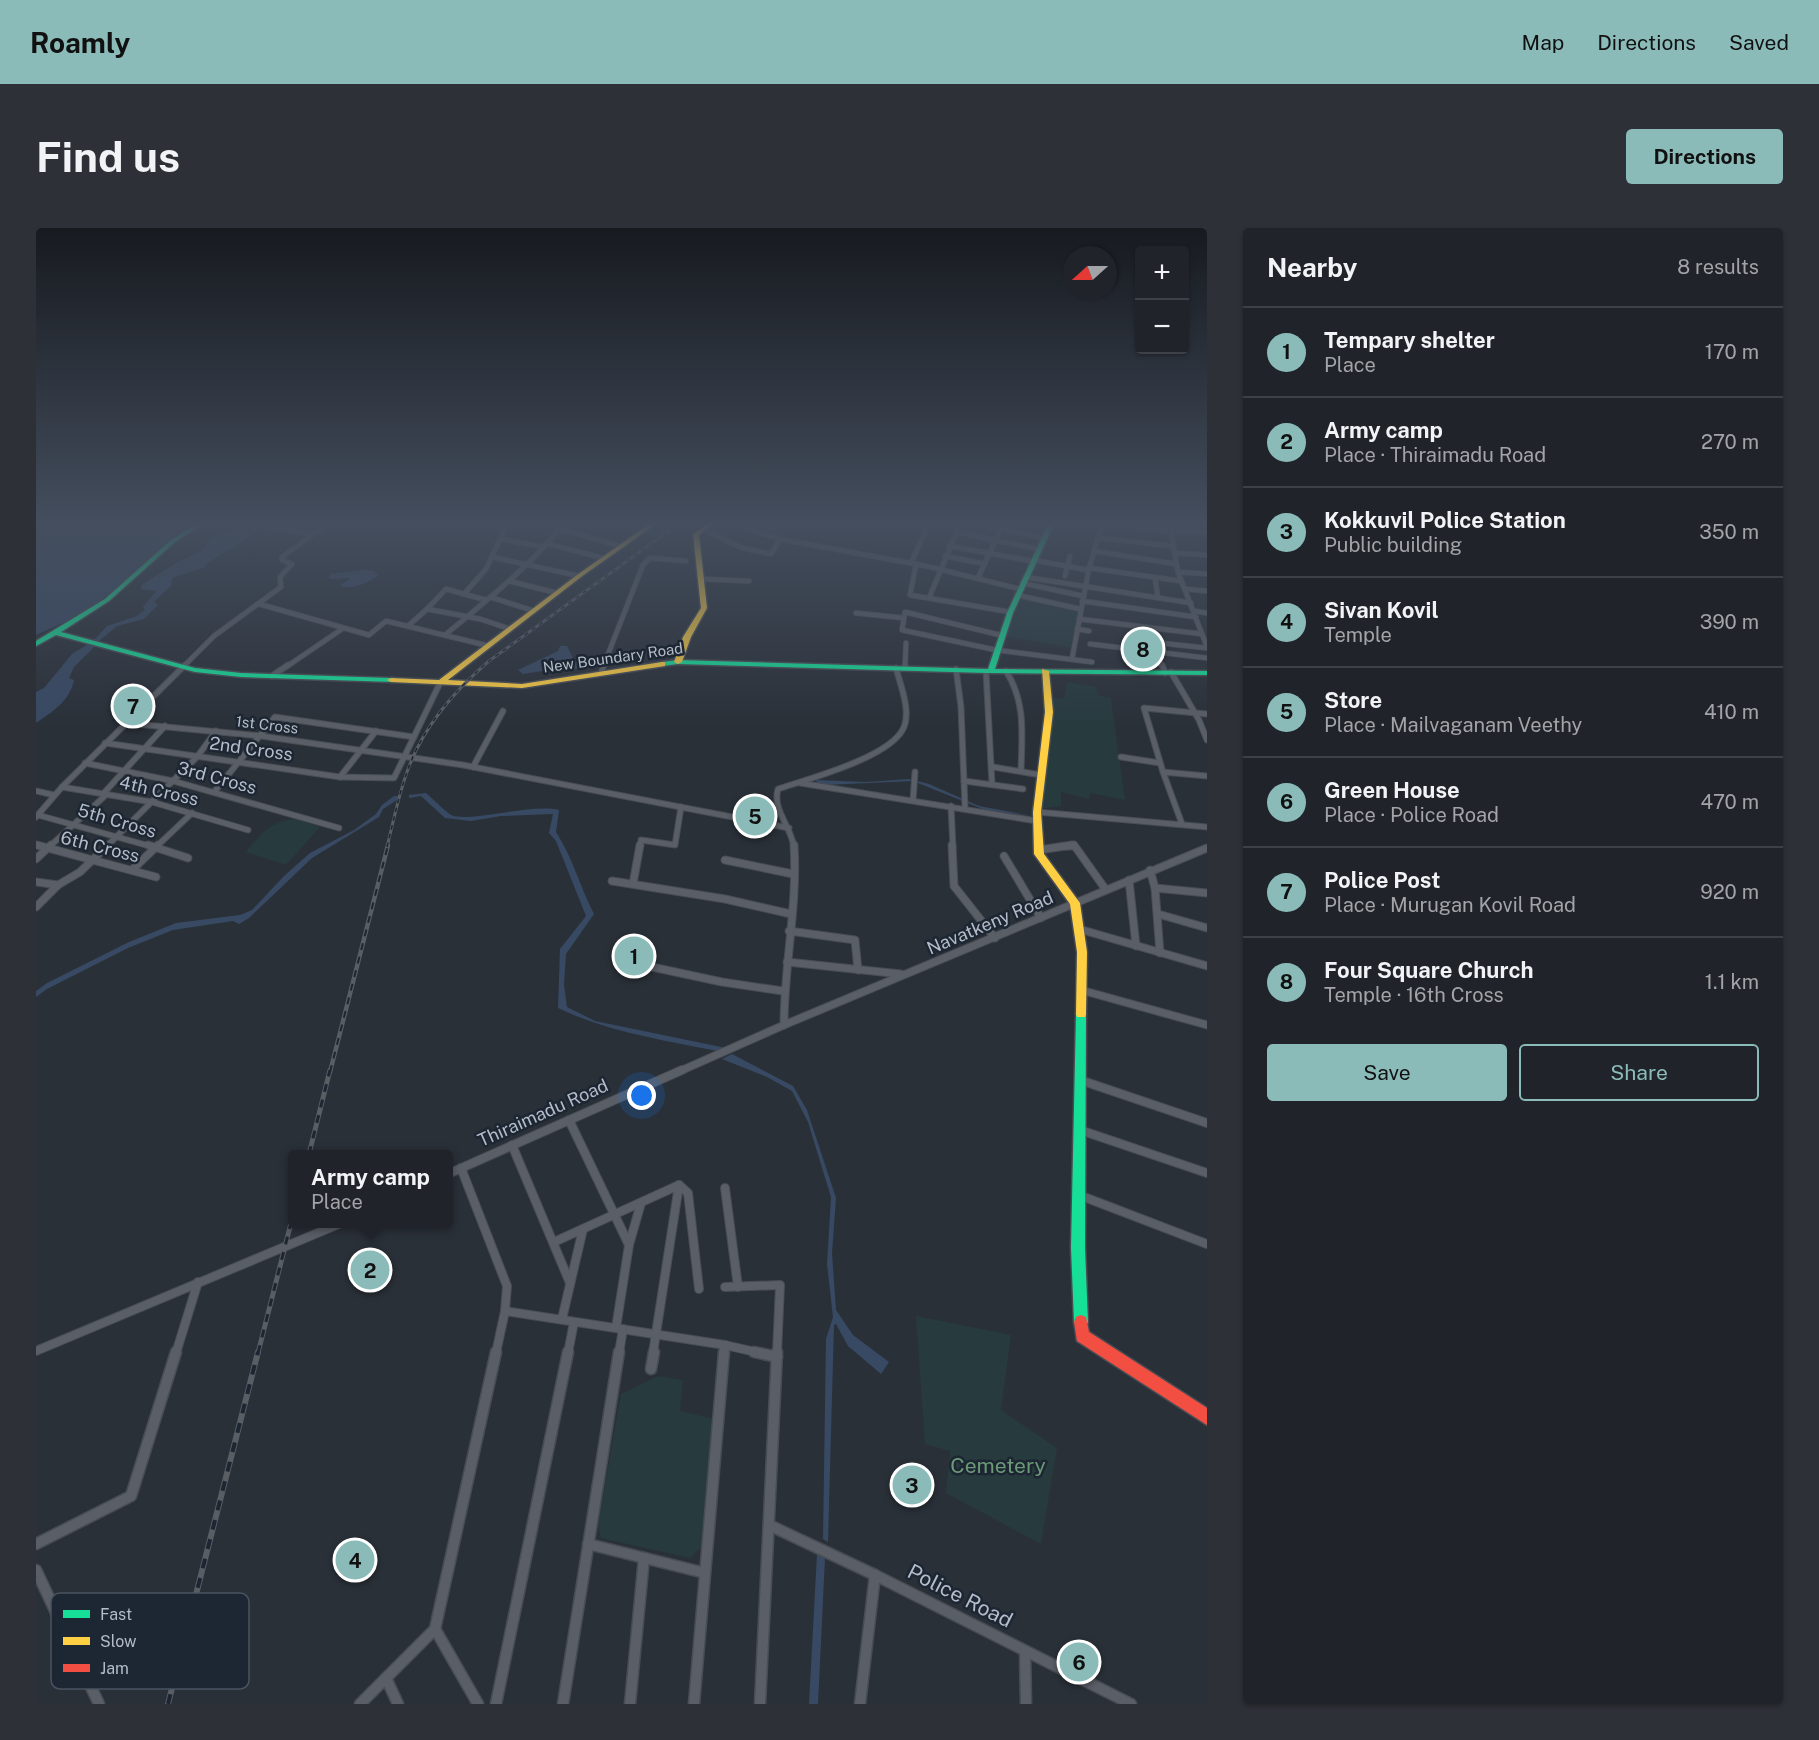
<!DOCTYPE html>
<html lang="en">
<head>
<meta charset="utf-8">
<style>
	:root { --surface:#20242a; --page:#2d3036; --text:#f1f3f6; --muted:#a2a4a8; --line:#3d4147; --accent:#8bbbb9 }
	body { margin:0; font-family:"Public Sans",sans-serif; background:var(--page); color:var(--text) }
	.controls { position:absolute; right:18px; top:18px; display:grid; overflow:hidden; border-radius:6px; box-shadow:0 2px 4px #0004 }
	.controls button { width:54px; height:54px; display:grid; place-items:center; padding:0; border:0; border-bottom:2px solid var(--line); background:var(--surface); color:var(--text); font:30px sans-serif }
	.compass { position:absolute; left:1027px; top:18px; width:54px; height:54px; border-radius:50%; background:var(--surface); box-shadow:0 2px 4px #0004; rotate:249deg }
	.you { position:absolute; left:606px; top:868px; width:21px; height:21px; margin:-15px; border:4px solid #fff; border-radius:50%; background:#1a73e8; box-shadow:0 0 0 9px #1a73e833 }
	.badge { display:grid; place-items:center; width:39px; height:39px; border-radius:50%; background:var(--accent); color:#111; font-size:20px; font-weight:700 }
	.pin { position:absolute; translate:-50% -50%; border:3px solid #fff; box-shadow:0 2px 6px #0006 }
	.popup { position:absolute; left:252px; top:922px; width:165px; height:78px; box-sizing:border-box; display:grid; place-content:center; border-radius:6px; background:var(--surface); filter:drop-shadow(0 2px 4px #0005); font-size:20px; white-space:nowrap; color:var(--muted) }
	.popup b { font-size:22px; color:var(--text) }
	.popup::after { content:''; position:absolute; left:50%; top:100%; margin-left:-12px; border:12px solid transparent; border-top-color:var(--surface) }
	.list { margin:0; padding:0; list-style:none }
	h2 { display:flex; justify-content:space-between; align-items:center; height:78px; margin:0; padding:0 24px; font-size:26px }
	h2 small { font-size:20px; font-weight:400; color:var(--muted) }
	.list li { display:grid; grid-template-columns:39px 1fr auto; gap:18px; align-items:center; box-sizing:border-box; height:90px; padding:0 24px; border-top:2px solid var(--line) }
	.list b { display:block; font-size:22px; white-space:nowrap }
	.list p { margin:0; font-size:20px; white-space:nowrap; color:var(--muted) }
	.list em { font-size:20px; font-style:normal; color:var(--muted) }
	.actions { display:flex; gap:12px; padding:18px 24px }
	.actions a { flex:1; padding:14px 0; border:2px solid var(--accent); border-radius:6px; text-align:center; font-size:21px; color:var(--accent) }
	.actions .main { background:var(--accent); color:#111 }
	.map { position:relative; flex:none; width:1171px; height:1476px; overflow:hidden; border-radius:6px }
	header { display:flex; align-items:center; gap:36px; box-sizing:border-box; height:84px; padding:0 30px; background:var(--accent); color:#111 }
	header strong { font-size:28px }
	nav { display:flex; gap:33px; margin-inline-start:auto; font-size:21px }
	.intro { display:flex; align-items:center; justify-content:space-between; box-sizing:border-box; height:144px; padding:0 36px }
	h1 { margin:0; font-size:42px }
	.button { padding:15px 27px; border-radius:6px; background:var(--accent); color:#111; font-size:21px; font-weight:700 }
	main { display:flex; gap:36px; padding:0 36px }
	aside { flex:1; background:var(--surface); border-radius:6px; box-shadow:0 2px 4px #0004 }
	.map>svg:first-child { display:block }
	.green { fill:#273a3e }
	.water { fill:#384963 }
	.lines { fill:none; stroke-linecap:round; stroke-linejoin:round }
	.street-far4-casing { stroke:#484c53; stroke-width:6 }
	.street-far3-casing { stroke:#484c53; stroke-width:7 }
	.street-far2-casing { stroke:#484c53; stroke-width:9 }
	.street-far1-casing { stroke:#484c53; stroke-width:10 }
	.street-casing { stroke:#484c53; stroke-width:13 }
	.fast-casing { stroke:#484c53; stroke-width:3 }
	.slow-casing { stroke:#484c53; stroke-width:3 }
	.jam-casing { stroke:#484c53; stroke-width:3 }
	.street-far4 { stroke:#5a5e66; stroke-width:4.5 }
	.street-far3 { stroke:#5a5e66; stroke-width:5 }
	.street-far2 { stroke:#5a5e66; stroke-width:7 }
	.street-far1 { stroke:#5a5e66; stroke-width:8 }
	.street { stroke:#5a5e66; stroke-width:10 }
	.fast { fill:#16e098; fill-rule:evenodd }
	.slow { fill:#ffcf43; fill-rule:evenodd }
	.jam { fill:#f24e42; fill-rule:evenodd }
	.rail-far3-casing { stroke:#595d64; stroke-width:3 }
	.rail-far2-casing { stroke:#595d64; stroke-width:4.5 }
	.rail-far1-casing { stroke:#595d64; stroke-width:5 }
	.rail-casing { stroke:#595d64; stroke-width:6 }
	.rail-far3 { stroke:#1d2633; stroke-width:1.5; stroke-dasharray:4.5; stroke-linecap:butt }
	.rail-far2 { stroke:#1d2633; stroke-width:2; stroke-dasharray:7; stroke-linecap:butt }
	.rail-far1 { stroke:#1d2633; stroke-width:3; stroke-dasharray:8; stroke-linecap:butt }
	.rail { stroke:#1d2633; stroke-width:4; stroke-dasharray:10; stroke-linecap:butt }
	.labels { text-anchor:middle; stroke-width:5; stroke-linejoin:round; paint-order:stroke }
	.far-street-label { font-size:15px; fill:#b4bcc9; stroke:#1d2633 }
	.street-label { font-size:18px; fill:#b4bcc9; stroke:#1d2633 }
	.near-park-label { font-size:21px; fill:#6b9a76; stroke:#1d2633 }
	.near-street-label { font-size:21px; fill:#b4bcc9; stroke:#1d2633 }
	.key { fill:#1d2633; stroke:#4a5360; stroke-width:1.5 }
	.key-label { font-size:16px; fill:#b4bcc9 }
</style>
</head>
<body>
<header>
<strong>Roamly</strong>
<nav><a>Map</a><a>Directions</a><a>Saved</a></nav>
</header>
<div class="intro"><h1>Find us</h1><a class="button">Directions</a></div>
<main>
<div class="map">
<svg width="1171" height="1476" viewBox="0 0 1171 1476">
	<rect width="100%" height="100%" fill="#2a3038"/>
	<g class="green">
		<polygon points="983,369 1043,382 1035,420 967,408"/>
		<polygon points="1031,454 1060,459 1062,467 1075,470 1089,572 1054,565 1053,571 1025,564 1025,578 1005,581 1015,507 1014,469 1028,471"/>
		<path d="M 259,591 L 284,599 L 250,637 L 210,624 C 224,606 235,593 259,591 Z"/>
		<polygon points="880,1088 975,1107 965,1182 1021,1220 1005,1316 910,1265 914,1223 889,1216"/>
		<polygon points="622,1148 647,1152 644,1183 678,1191 665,1319 654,1330 565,1310 562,1297 585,1166"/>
	</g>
	<g class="water">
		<polygon points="0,294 159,294 131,314 81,360 46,386 0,407"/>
		<polygon points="202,296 225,301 168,337 170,339 138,349 135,353 136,357 118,374 122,377 108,391 81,398 63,413 58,412 71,398 101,388 109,382 107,379 120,363 104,361 107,356 140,335 167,322 173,311 197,302 198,297"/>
		<path d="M 327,342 L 338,343 L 342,348 C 331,355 317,362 304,358 L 305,356 L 313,352 L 313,350 L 294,351 L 293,348 L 295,346 Z"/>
		<path d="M 54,415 L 60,417 L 38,439 L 33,450 L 38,452 C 34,473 16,484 0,495 L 0,464 L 8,460 L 36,426 Z"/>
		<polygon points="524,418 531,418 538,432 557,434 555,438 525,444 506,443 487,446 482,442 522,423"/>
		<polygon points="873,551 893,556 943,578 996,588 949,582 877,553 789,557 781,555 780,552 830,554"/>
		<path d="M 390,565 C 398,572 408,582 415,587 C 433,595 496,575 523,582 L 520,604 C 537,630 544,659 558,686 L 530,726 L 528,757 L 531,779 L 559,793 L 690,820 L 681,823 C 627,812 572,804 522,780 L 524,721 L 550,688 L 520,613 L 513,605 L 517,586 L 465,588 L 435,593 L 409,590 L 385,568 L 373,570 L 373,567 Z"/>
		<polygon points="358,568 362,568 361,572 347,581 343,589 276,630 213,690 203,696 197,693 137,702 92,720 11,761 0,769 0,763 11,755 93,714 140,695 204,687 216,682 248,648 274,625 318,602 340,586 346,577"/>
		<polygon points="696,826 757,858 771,882 800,970 796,1025 800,1082 817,1107 853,1134 845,1146 812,1118 800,1096 798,1097 792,1314 787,1311 790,1111 797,1089 791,1036 795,969 772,894 756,863 731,849 686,831"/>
		<polygon points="781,1326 789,1330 782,1476 773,1476"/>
	</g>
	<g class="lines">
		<defs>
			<g id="street-far4">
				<polyline points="203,294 275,306"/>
				<polyline points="690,294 744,311 890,338 984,361"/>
				<polyline points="722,294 736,300 741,294"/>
				<polyline points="866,294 892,299"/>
				<polyline points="934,294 1008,310"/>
				<polyline points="1005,294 1015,296"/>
				<polyline points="1066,294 1134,303 1171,304"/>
				<polyline points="1133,294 1142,344 1171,419"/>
				<polyline points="525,301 584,318"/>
				<polyline points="667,301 706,320 735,326 744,311"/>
				<polyline points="920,304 1002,321"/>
				<polyline points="1064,310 1136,318"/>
				<polyline points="465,311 508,319"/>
				<polyline points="512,316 567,330"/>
				<polyline points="913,318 996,333"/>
				<polyline points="1058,323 1140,336"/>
				<polyline points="1138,325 1171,327"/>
				<polyline points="909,328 949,336"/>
				<polyline points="456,329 543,348"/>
				<polyline points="997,332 1052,342"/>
				<polyline points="875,335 894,294"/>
				<polyline points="880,336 874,367 974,384"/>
				<polyline points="1053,340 1145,353"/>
				<polyline points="1142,344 1171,346"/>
				<polyline points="1029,348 1034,328"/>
				<polyline points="989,349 1155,375"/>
				<polyline points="942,350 968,294"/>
				<polyline points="1119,350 1122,370"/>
				<polyline points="664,351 713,353"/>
				<polyline points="473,353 521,365"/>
				<polyline points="986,355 1047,368"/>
				<polyline points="1150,361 1171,363"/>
				<polyline points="981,367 1044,381"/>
				<polyline points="454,369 498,383"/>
				<polyline points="893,370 925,294"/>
				<polyline points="450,372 428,366 450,341 472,294"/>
				<polyline points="1046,373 1160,389"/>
				<polyline points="223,376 333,407 350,393 453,418"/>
				<polyline points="391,381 410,361 428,366"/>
				<polyline points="1158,383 1171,385"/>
				<polyline points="820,385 868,390"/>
				<polyline points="1043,391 1166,406"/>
				<polyline points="372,398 391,381 444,391 474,401"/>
				<polyline points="1110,399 1126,439"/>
				<polyline points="1041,401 1053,403"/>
				<path d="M 409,407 C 451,372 495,338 529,294"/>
				<polyline points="964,407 869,384 866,402 960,422 1056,434"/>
				<polyline points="1095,412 1171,420"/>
				<polyline points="1054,416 1171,430"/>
				<polyline points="1036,431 1053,340 1067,294"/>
				<polyline points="147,439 178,408 245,359 244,349 256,336 246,332 246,329 294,294"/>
				<polyline points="250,439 306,401"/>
				<polyline points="567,439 607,337 614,330 650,333"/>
				<polyline points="869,439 870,415"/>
			</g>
			<g id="street-far3">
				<polyline points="1126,437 1129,445"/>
				<polyline points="869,440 869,437"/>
				<polyline points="920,441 925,479 929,579"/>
				<polyline points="950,443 956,556"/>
				<path d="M 970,443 C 990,474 986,507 985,543"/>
				<polyline points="1135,444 1163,492 1171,512"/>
				<polyline points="565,445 568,437"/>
				<polyline points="236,448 252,437"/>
				<polyline points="89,495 225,508 427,537 753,600"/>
				<polyline points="69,515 304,549 358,550 404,455"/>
				<polyline points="1085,529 1124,535"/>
				<polyline points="49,535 137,553 303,600"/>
				<polyline points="437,539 467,483"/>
				<polyline points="957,539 1005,547"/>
				<polyline points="1127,544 1108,480 1171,486"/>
				<polyline points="304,549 340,503"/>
				<polyline points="928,553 987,561"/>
				<polyline points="764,555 1001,593"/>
				<polyline points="26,559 116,574 212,602"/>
				<polyline points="0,563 18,567"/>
				<polyline points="179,563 239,489 378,509"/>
				<polyline points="67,566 129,498"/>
				<polyline points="877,572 879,544"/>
				<polyline points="915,578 917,619"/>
				<polyline points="1001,584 1171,599"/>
				<polyline points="2,587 117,619"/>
				<polyline points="0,589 26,559 149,437"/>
				<polyline points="1146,596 1127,544 1171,548"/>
				<polyline points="0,617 6,619"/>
				<polyline points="13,619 71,566"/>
				<polyline points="70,619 161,529 180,503"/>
				<polyline points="120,619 156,585"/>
				<polyline points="604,619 605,612 639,617 645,579"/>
				<path d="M 758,619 C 755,598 736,582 742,561 C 772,551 856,529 868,499 C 875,482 864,456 860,440"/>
				<polyline points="1026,619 1039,619"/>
			</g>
			<g id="street-far2">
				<polyline points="1,617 120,649"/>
				<polyline points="112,617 152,630"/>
				<polyline points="916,617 918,658 959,710"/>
				<polyline points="1038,617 1070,662"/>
				<polyline points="1003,622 1036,617"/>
				<polyline points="968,628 1005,690"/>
				<polyline points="0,631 15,617"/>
				<polyline points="689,632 757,646"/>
				<polyline points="96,642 122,617"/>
				<polyline points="1114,642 1119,660 1124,725"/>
				<polyline points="1093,652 1100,718"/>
				<polyline points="576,653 689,671 755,686"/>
				<polyline points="0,654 22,657"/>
				<polyline points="597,656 604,617"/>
				<polyline points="1119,660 1171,665"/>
				<polyline points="0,679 22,657 44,644 72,617"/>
				<polyline points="1122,686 1171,700"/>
				<polyline points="1043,701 1171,738"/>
				<polyline points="753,703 819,712 822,742"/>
				<polyline points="751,734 865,746"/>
				<polyline points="616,739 686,754 747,763"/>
				<polyline points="1045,762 1171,797"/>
				<path d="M 748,797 C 748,737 762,677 758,617"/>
				<polyline points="642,844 748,797 1171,620"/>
			</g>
			<g id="street-far1">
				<polyline points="1044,852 1171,895"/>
				<polyline points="533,892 593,1017 580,1100"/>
				<polyline points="1044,902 1171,945"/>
				<polyline points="476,917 534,1055"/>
				<polyline points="425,940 471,1058 469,1083 460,1125"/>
				<polyline points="412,946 646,842"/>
				<polyline points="643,957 652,965 663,1061"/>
				<polyline points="689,960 702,1059"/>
				<polyline points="1043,967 1171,1016"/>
				<polyline points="518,1014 643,957"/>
				<polyline points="593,1017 605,975"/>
				<polyline points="689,1059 744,1057 741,1125"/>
				<polyline points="469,1083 689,1117 724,1125"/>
				<polyline points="526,1091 547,1001"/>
				<polyline points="0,1123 303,996"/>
				<polyline points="140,1125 162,1054"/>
				<polyline points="532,1125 538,1094"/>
				<polyline points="583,1125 587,1101"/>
				<polyline points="617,1125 643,957"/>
				<polyline points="688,1125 689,1117"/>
			</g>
			<g id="street">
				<polyline points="718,1124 741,1129"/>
				<polyline points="615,1141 618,1124"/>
				<polyline points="733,1297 839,1347 1095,1476"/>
				<polyline points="0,1316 95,1268 140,1124"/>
				<polyline points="552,1316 669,1345"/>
				<polyline points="0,1342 63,1476"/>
				<polyline points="399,1401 442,1476"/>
				<polyline points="989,1423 990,1476"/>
				<polyline points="350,1450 362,1476"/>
				<polyline points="324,1476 399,1401 460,1124"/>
				<polyline points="460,1476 532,1124"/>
				<polyline points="527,1476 583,1124"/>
				<polyline points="594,1476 608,1330"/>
				<polyline points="658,1476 688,1124"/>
				<polyline points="724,1476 741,1124"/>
				<polyline points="824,1476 839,1347"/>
			</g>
			<g id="fast">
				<polygon points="163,294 170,294 139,314 73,373 25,404 159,440 205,445 355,450 358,450 358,454 205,449 159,444 20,407 0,418 0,413 69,371 135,312"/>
				<polygon points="1013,294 1019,294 977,385 959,441 1171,443 1171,447 950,445 642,436 626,438 622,436 626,434 642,432 952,441 971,385"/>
				<polygon points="1045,782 1049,783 1050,786 1049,1020 1052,1094 1050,1099 1045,1101 1040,1099 1038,1094 1035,1020 1040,786 1041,783"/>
			</g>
			<g id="slow">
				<polygon points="616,294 623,294 545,349 412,452 486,456 626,434 629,434 629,438 486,460 355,454 351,452 355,450 403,452 541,347"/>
				<polygon points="674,294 680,294 663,307 671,380 655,409 646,434 642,436 638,434 647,409 665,380 657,306"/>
				<polygon points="1006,441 1013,443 1017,484 1005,584 1008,626 1044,675 1051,724 1050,786 1049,789 1041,789 1040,786 1041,724 1034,676 998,626 997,584 1009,484"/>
			</g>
			<polygon id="jam" points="1045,1087 1050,1089 1053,1104 1171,1180 1171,1197 1041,1113 1038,1094 1040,1089"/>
		</defs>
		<use href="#street-far4" class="street-far4-casing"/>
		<use href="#street-far3" class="street-far3-casing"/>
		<use href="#street-far2" class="street-far2-casing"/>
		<use href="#street-far1" class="street-far1-casing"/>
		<use href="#street" class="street-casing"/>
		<use href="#fast" class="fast-casing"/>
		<use href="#slow" class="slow-casing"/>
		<use href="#jam" class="jam-casing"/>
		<use href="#street-far4" class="street-far4"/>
		<use href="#street-far3" class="street-far3"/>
		<use href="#street-far2" class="street-far2"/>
		<use href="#street-far1" class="street-far1"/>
		<use href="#street" class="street"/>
		<use href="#fast" class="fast"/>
		<use href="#slow" class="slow"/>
		<use href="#jam" class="jam"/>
		<defs>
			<path id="rail-far3" d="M 351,619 C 357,595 362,570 370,547 C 385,501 417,464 453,433 L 645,294"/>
			<polyline id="rail-far2" points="294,844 352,617"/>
			<g id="rail-far1">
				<polyline points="273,926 294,842"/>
				<polyline points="222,1125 256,991"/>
			</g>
			<polyline id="rail" points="132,1476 222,1124"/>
		</defs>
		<use href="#rail-far3" class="rail-far3-casing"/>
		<use href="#rail-far2" class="rail-far2-casing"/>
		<use href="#rail-far1" class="rail-far1-casing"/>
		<use href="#rail" class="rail-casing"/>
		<use href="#rail-far3" class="rail-far3"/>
		<use href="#rail-far2" class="rail-far2"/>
		<use href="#rail-far1" class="rail-far1"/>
		<use href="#rail" class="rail"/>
	</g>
	<linearGradient id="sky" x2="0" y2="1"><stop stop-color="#171a1f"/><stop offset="0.59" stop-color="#444e5e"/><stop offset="1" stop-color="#444e5e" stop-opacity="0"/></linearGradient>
	<rect width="1171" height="500" fill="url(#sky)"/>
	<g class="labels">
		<g class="far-street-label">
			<text transform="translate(577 430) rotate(-8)" y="5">New Boundary Road</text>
			<text transform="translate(231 497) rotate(7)" y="5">1st Cross</text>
		</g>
		<g class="street-label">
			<text transform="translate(215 521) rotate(8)" y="6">2nd Cross</text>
			<text transform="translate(181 550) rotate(15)" y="6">3rd Cross</text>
			<text transform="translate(123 563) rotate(13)" y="6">4th Cross</text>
			<text transform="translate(81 593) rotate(16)" y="6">5th Cross</text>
			<text transform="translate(64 619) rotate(14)" y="6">6th Cross</text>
			<text transform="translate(954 695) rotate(-23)" y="6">Navatkeny Road</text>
			<text transform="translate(507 885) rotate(-24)" y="6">Thiraimadu Road</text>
		</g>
		<g class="near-park-label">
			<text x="962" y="1245">Cemetery</text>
		</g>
		<g class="near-street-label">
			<text transform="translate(924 1368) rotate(27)" y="7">Police Road</text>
		</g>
	</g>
	<rect x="15" y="1365" width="198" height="96" rx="9" class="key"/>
	<rect x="27" y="1382" width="27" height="8" fill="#16e098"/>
	<rect x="27" y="1409" width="27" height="8" fill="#ffcf43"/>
	<rect x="27" y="1436" width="27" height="8" fill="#f24e42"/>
	<g class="key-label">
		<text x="64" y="1392">Fast</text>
		<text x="64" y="1419">Slow</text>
		<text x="64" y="1446">Jam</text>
	</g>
</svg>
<div class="controls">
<button>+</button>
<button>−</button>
</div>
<svg class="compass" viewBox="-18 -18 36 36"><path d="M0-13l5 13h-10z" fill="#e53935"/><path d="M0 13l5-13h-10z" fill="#a2a4a8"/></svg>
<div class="you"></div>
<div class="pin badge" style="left:598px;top:728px">1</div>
<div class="pin badge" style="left:334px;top:1042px">2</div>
<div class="popup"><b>Army camp</b>Place</div>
<div class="pin badge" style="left:876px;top:1257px">3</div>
<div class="pin badge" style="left:319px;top:1332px">4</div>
<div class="pin badge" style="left:719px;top:588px">5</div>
<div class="pin badge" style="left:1043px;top:1434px">6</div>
<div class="pin badge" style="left:97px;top:478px">7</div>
<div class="pin badge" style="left:1107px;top:421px">8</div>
</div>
<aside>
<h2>Nearby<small>8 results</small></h2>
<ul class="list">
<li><span class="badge">1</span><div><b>Tempary shelter</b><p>Place</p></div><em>170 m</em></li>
<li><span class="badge">2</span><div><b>Army camp</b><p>Place · Thiraimadu Road</p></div><em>270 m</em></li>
<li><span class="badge">3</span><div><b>Kokkuvil Police Station</b><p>Public building</p></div><em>350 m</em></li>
<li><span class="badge">4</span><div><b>Sivan Kovil</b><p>Temple</p></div><em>390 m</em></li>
<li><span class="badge">5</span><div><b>Store</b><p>Place · Mailvaganam Veethy</p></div><em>410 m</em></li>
<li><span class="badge">6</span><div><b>Green House</b><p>Place · Police Road</p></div><em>470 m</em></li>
<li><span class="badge">7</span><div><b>Police Post</b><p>Place · Murugan Kovil Road</p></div><em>920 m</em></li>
<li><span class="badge">8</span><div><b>Four Square Church</b><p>Temple · 16th Cross</p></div><em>1.1 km</em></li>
</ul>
<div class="actions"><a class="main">Save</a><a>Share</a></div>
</aside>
</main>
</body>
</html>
